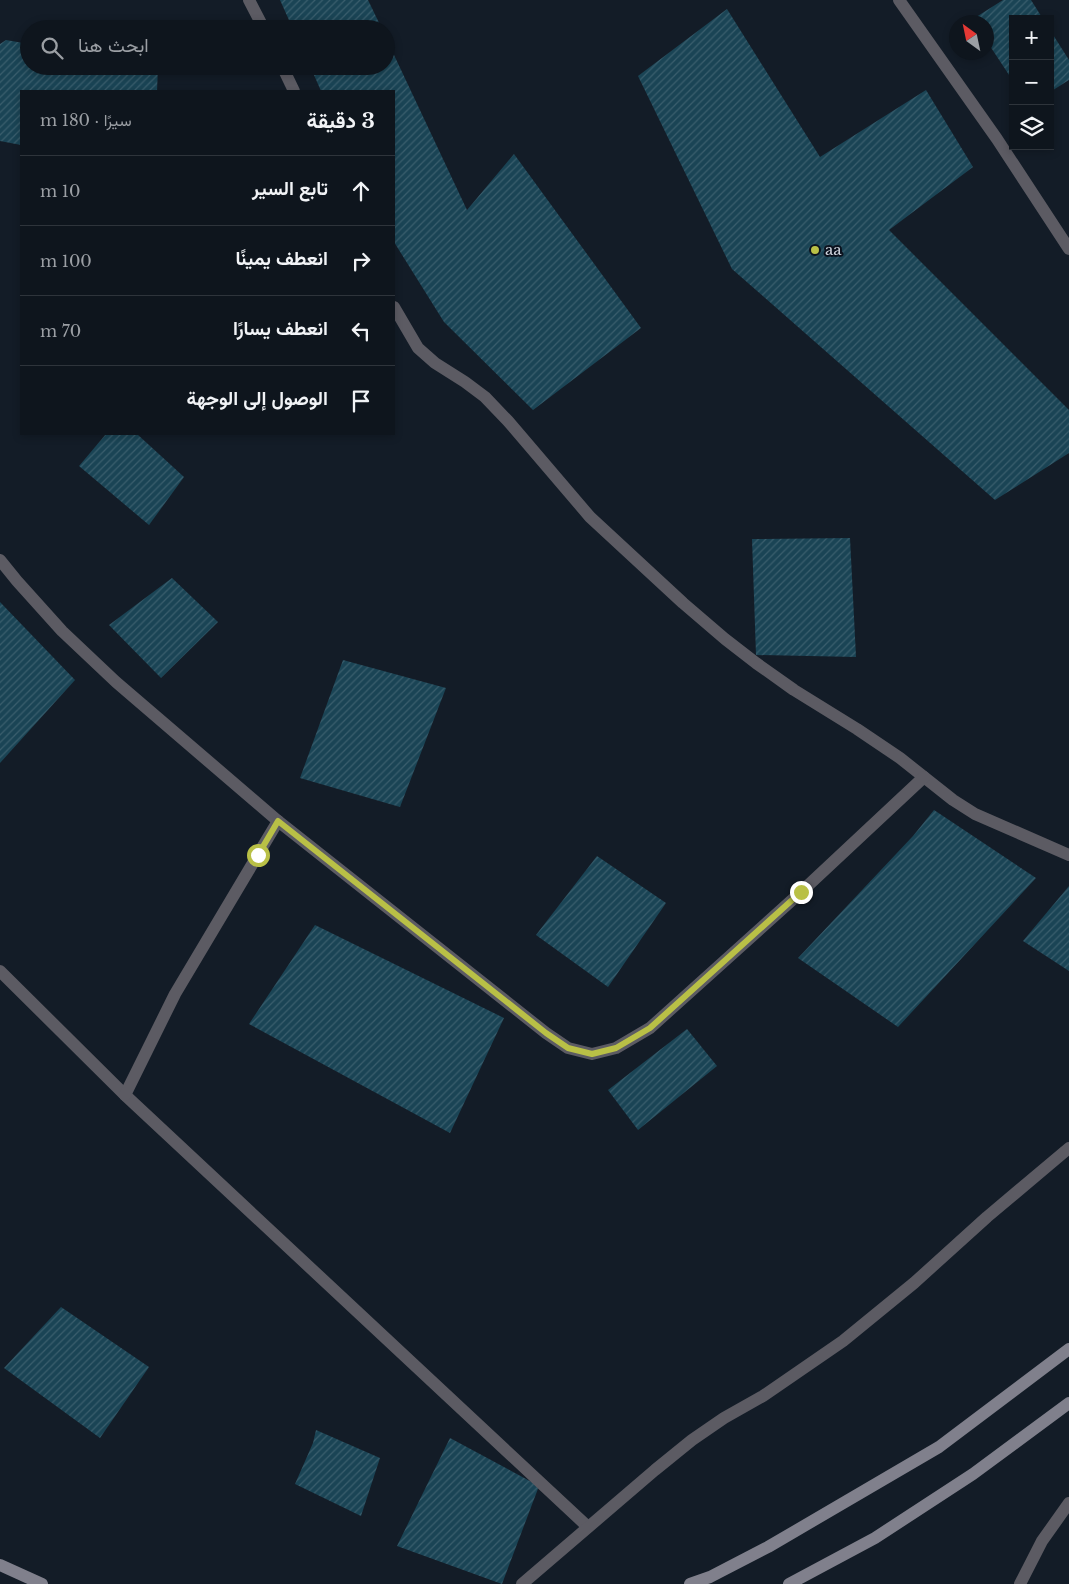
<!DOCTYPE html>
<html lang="ar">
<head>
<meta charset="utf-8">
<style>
	:root { --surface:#0e151d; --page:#1c222a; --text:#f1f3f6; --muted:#9b9fa4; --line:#2e343b }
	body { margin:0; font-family:"Libre Baskerville",Vazirmatn,serif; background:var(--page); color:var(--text); direction:rtl }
	.controls { position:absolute; right:15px; top:15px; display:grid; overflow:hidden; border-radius:0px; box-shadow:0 2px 8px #0003 }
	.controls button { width:45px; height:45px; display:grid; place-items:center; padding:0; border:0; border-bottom:1px solid var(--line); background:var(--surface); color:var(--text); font:25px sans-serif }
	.compass { position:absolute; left:949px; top:15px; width:45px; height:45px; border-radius:50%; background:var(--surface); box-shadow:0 2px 8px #0003; rotate:327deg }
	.stop { position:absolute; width:15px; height:15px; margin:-11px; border:4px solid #b9c046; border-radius:50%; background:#fff }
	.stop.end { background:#b9c046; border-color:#fff; box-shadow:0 1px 5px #0008 }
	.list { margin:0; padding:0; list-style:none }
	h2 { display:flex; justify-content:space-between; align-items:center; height:65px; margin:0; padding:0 20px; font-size:21px }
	h2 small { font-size:16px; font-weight:400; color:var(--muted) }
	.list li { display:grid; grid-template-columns:32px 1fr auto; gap:15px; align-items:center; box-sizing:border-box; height:70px; padding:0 20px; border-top:1px solid var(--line) }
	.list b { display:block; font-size:19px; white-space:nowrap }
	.list em { font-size:16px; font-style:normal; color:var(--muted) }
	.icon { flex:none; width:28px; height:28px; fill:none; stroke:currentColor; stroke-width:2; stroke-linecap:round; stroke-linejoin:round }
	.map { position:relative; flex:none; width:1069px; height:1584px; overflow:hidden; direction:ltr }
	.search { position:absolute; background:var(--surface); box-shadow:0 2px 8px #0003; left:20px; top:20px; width:375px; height:55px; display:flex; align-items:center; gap:12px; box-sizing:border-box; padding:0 18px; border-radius:28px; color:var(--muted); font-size:19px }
	.panel { position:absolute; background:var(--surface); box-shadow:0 2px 8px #0003; left:20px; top:90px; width:375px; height:345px; border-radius:0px; direction:rtl }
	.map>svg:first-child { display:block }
	.building { fill:url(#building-hatch) }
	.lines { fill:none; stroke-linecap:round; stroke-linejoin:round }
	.street { stroke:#5c5b63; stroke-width:12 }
	.secondary { stroke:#80808c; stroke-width:12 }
	.route { stroke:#b9c046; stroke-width:6 }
	.poi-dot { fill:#b9c046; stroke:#0b121e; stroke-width:2 }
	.labels { text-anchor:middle; stroke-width:4; stroke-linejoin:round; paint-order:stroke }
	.poi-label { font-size:15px; fill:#d1d6df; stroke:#0b121e; text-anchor:start }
</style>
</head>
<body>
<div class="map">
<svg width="1069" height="1584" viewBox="0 0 1069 1584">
	<defs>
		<pattern id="building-hatch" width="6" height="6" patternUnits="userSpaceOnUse" patternTransform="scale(1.25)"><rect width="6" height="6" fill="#1a4455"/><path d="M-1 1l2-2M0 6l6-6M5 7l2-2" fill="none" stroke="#3a5e6d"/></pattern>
	</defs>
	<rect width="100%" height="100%" fill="#131c27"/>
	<g class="building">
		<polygon points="280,0 368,0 382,29 293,29"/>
		<polygon points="1003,0 1031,0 1043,19 1013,19 1013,81 986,40 986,22 975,22 973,19"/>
		<polygon points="727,9 820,157 926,90 973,167 889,230 1069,410 1069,453 995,500 732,269 638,76"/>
		<polygon points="1050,30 1069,60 1069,80 1050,92"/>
		<polygon points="386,38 467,210 514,154 641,328 533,410 444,322 394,242 394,91 321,91 310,66 386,66"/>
		<polygon points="6,40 29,44 29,66 158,67 157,91 21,91 21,145 0,141 0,44"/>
		<polygon points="106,434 137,434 184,477 149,525 79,466"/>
		<polygon points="850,538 856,657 756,655 752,539"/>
		<polygon points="172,578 218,622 161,678 109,625"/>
		<polygon points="0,602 75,680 0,763"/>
		<polygon points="343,660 446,688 400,807 300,778"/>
		<polygon points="934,810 1036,878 898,1027 798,958 913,836"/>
		<polygon points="597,856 666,903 608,987 536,935"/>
		<polygon points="1069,886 1069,971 1023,941"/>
		<polygon points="315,925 504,1018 450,1133 249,1024"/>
		<polygon points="687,1029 717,1066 638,1130 608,1090"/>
		<polygon points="61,1307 149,1367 100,1438 4,1368"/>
		<polygon points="316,1430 380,1458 361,1516 295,1484 313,1443"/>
		<polygon points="450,1438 539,1486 502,1584 397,1546"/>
	</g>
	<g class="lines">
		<g class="street">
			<polyline points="249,0 264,29"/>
			<polyline points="899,0 997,139 1069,249"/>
			<polyline points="282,66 294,91"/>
			<polyline points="394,307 418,348 435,363 465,382 485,397 508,421 590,517 683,603 725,639 756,663 794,690 857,729 900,758 953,800 975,814 1069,855"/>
			<polyline points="0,560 17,581 62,631 116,682 278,821 546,1033 568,1048 592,1054 616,1048 650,1028 801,892 924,777"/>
			<polyline points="0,971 125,1095 588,1527"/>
			<polyline points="125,1095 175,994 278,821"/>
			<polyline points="522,1584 655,1470 692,1440 724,1418 763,1396 843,1341 914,1283 987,1217 1069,1148"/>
			<polyline points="1020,1584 1042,1541 1069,1503"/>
		</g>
		<g class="secondary">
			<polyline points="0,1565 42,1584"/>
			<polyline points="690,1584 710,1577 768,1547 939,1447 1069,1349"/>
			<polyline points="789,1584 875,1538 973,1474 1069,1403"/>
		</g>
	</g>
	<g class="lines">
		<polyline class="route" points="258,855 278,821 546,1033 568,1048 592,1054 616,1048 650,1028 801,892"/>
	</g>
	<circle class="poi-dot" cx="815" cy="250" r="5"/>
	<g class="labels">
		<g class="poi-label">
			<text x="825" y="255">aa</text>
		</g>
	</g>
</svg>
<div class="controls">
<button>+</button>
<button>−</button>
<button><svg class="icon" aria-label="layers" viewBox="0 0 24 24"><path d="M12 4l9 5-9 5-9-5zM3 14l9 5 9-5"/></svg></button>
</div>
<svg class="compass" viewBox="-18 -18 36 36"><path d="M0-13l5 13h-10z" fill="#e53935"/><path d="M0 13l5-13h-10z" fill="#9b9fa4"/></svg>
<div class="stop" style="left:258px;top:855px"></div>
<div class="stop end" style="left:801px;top:892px"></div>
<div class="search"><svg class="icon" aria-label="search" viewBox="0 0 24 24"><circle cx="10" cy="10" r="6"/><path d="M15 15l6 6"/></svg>ابحث هنا</div>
<section class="panel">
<h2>3 دقيقة<small>سيرًا · 180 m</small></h2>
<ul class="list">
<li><svg class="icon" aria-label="ahead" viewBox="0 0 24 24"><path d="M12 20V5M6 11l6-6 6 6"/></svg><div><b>تابع السير</b></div><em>10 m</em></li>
<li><svg class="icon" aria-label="right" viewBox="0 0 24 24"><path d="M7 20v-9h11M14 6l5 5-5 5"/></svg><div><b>انعطف يمينًا</b></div><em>100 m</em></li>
<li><svg class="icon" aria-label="left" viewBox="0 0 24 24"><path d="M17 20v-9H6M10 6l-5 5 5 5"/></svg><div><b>انعطف يسارًا</b></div><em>70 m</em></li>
<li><svg class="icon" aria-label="arrive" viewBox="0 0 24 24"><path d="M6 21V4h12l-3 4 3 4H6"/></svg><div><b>الوصول إلى الوجهة</b></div></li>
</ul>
</section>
</div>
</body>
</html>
